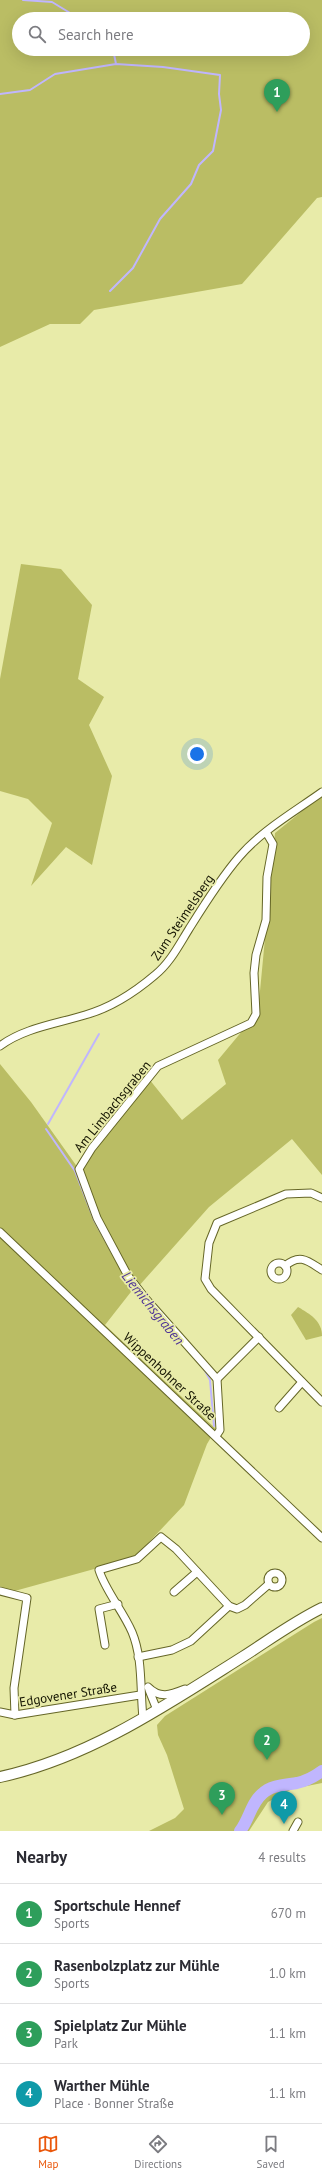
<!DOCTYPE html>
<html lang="en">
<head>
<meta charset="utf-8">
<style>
	:root { --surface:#fff; --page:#f2f2f3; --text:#2b2b33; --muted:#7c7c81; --line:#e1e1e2; --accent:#ea580c }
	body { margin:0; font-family:"PT Sans",sans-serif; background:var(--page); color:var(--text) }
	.you { position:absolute; left:197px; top:754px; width:14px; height:14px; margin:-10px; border:3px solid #fff; border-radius:50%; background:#1a73e8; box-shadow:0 0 0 6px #1a73e833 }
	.badge { display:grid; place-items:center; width:26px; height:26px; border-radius:50%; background:var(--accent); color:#fff; font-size:13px; font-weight:700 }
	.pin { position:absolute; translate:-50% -33px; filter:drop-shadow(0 1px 2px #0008) }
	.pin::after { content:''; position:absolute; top:21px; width:14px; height:12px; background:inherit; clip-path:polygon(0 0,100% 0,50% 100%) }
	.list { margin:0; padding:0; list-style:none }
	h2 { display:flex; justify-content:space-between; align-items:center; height:52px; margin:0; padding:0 16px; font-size:17px }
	h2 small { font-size:13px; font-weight:400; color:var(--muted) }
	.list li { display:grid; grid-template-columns:26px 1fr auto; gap:12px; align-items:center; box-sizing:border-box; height:60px; padding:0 16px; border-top:1px solid var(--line) }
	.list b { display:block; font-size:15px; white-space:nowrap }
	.list p { margin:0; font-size:13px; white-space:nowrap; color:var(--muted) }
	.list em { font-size:13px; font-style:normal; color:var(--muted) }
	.icon { flex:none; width:22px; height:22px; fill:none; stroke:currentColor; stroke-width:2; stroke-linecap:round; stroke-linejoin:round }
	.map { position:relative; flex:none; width:322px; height:1831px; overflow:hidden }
	.search { position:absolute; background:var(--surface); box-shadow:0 4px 16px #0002; left:12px; right:12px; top:12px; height:44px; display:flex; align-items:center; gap:10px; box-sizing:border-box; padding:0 14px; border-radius:22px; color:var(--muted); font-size:15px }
	.sheet { height:292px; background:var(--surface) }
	nav { display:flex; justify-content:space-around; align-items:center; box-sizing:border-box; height:56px; border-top:1px solid var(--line); background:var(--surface); font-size:11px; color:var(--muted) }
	nav a { display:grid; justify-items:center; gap:2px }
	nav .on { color:var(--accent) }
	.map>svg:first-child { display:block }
	.green { fill:#babd64; fill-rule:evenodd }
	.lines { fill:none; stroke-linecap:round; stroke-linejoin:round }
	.stream { stroke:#c0b6fe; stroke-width:2 }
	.river { stroke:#c0b6fe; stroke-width:12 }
	.street-casing { stroke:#656627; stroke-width:9 }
	.secondary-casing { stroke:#656627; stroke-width:12 }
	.street { stroke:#fff; stroke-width:7 }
	.secondary { stroke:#fff; stroke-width:10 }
	.labels { text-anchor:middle; stroke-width:3.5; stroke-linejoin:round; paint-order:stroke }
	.street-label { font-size:13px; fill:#141400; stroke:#e8eba9 }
	.water-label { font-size:14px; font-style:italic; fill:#4e3397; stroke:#e8eba9 }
</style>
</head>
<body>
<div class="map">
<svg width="322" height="1831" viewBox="0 0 322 1831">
	<rect width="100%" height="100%" fill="#e8eba9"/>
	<g class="green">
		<path d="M 0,0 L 322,0 L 322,197 L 317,198 L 242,284 L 94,310 L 80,324 L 50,324 L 0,347 ZM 19,19 L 303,19 L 303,49 L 19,49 Z"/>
		<polygon points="21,564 61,569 92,605 78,679 104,697 89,725 112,776 92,865 66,847 31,886 52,823 28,799 0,791 0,679"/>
		<polygon points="322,795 322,1175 292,1139 209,1207 138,1287 134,1288 105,1325 216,1429 207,1444 184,1505 134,1558 11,1592 0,1586 0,1064 31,1102 78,1168 149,1079 182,1120 226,1084 218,1060 258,1012 275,833"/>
		<path d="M 298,1307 C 310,1314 322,1321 322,1336 L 306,1340 L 291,1315 Z"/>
		<polygon points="322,1618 322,1783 292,1789 268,1802 249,1831 149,1831 175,1818 184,1809 167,1755 158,1735 157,1725 165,1716 314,1622"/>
	</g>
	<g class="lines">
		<g class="stream">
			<polyline points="23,0 52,2 80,19"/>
			<polyline points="113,49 116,64"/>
			<polyline points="0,94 30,90 55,74 116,64 163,67 220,75 219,94 221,110 213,151 199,165 191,184 160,219 133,268 110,291"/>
			<polyline points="48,1124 99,1034"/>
			<polyline points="46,1129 75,1171 94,1220 115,1258"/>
			<polyline points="204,1369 210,1380 214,1426"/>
		</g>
		<path class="river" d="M 240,1831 C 249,1820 251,1803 262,1794 C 271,1785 285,1785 297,1783 C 306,1781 314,1777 322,1771"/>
		<defs>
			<g id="street">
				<path d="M 0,1046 C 24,1028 56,1024 85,1015 C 110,1008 135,992 155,975 C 170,963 179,945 189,929 C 204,905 220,879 239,857 C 261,831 294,812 322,792"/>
				<polyline points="322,1198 311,1193 286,1194 217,1223 209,1243 205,1279 211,1289 322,1402"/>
				<polyline points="0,1232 322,1538"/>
				<circle cx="279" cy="1271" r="8"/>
				<path d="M 285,1266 C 300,1253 308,1261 322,1270"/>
				<polyline points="217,1379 259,1337"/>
				<polyline points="279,1408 302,1382"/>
				<polyline points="216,1436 220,1430 217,1379 146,1299 128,1276 97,1218 79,1169 92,1148 158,1066 251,1023 256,1014 254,973 256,955 266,920 267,877 273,844 266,832"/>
				<circle cx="275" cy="1580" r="7"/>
				<polyline points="0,1591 27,1598 14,1688 15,1715"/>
				<polyline points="174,1592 197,1572"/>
				<polyline points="105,1645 99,1609 118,1604"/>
				<polyline points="138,1657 172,1650 191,1641 229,1606"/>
				<path d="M 148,1687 C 160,1699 170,1695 185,1689"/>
				<polyline points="149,1690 157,1710"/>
				<polyline points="0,1712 15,1715 140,1695"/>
				<path d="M 143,1718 C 140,1690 143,1658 132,1632 C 123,1611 105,1590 99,1570 L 137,1559 L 161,1537 L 176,1549 L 229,1606 L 237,1609 L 245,1605 L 269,1584"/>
				<polyline points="293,1831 298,1822"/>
			</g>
			<path id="secondary" d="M 0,1777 C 89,1758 168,1704 244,1656 C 269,1640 295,1621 322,1608"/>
		</defs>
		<use href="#street" class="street-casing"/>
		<use href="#secondary" class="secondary-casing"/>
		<use href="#street" class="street"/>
		<use href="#secondary" class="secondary"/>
	</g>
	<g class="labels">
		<g class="street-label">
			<text transform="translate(182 917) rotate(-56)" y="5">Zum Steimelsberg</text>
			<text transform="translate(112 1106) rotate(-51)" y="5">Am Limbachsgraben</text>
			<text transform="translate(170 1376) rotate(43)" y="5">Wippenhohner Straße</text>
			<text transform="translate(68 1694) rotate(-9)" y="5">Edgovener Straße</text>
		</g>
		<g class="water-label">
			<text transform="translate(153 1308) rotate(51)" y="5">Liemichsgraben</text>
		</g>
	</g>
</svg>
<div class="you"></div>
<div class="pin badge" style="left:277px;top:112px;background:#2e9e5b">1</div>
<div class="pin badge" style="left:267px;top:1760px;background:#2e9e5b">2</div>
<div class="pin badge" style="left:222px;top:1815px;background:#2e9e5b">3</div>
<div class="pin badge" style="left:284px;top:1824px;background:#0f9aa8">4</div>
<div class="search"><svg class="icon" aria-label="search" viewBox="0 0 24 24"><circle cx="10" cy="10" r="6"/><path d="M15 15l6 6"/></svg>Search here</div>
</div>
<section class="sheet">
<h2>Nearby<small>4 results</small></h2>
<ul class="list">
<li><span class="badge" style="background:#2e9e5b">1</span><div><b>Sportschule Hennef</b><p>Sports</p></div><em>670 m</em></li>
<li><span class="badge" style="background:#2e9e5b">2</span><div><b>Rasenbolzplatz zur Mühle</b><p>Sports</p></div><em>1.0 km</em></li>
<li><span class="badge" style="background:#2e9e5b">3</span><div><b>Spielplatz Zur Mühle</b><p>Park</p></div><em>1.1 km</em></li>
<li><span class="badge" style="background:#0f9aa8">4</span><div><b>Warther Mühle</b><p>Place · Bonner Straße</p></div><em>1.1 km</em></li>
</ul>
</section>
<nav>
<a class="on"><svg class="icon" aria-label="map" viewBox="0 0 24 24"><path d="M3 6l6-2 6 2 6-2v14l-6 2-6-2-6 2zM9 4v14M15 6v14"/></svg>Map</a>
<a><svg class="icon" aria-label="directions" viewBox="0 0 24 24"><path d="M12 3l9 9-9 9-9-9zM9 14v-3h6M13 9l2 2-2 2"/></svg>Directions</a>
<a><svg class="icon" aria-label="saved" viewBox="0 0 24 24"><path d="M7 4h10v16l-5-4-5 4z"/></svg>Saved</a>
</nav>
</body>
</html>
